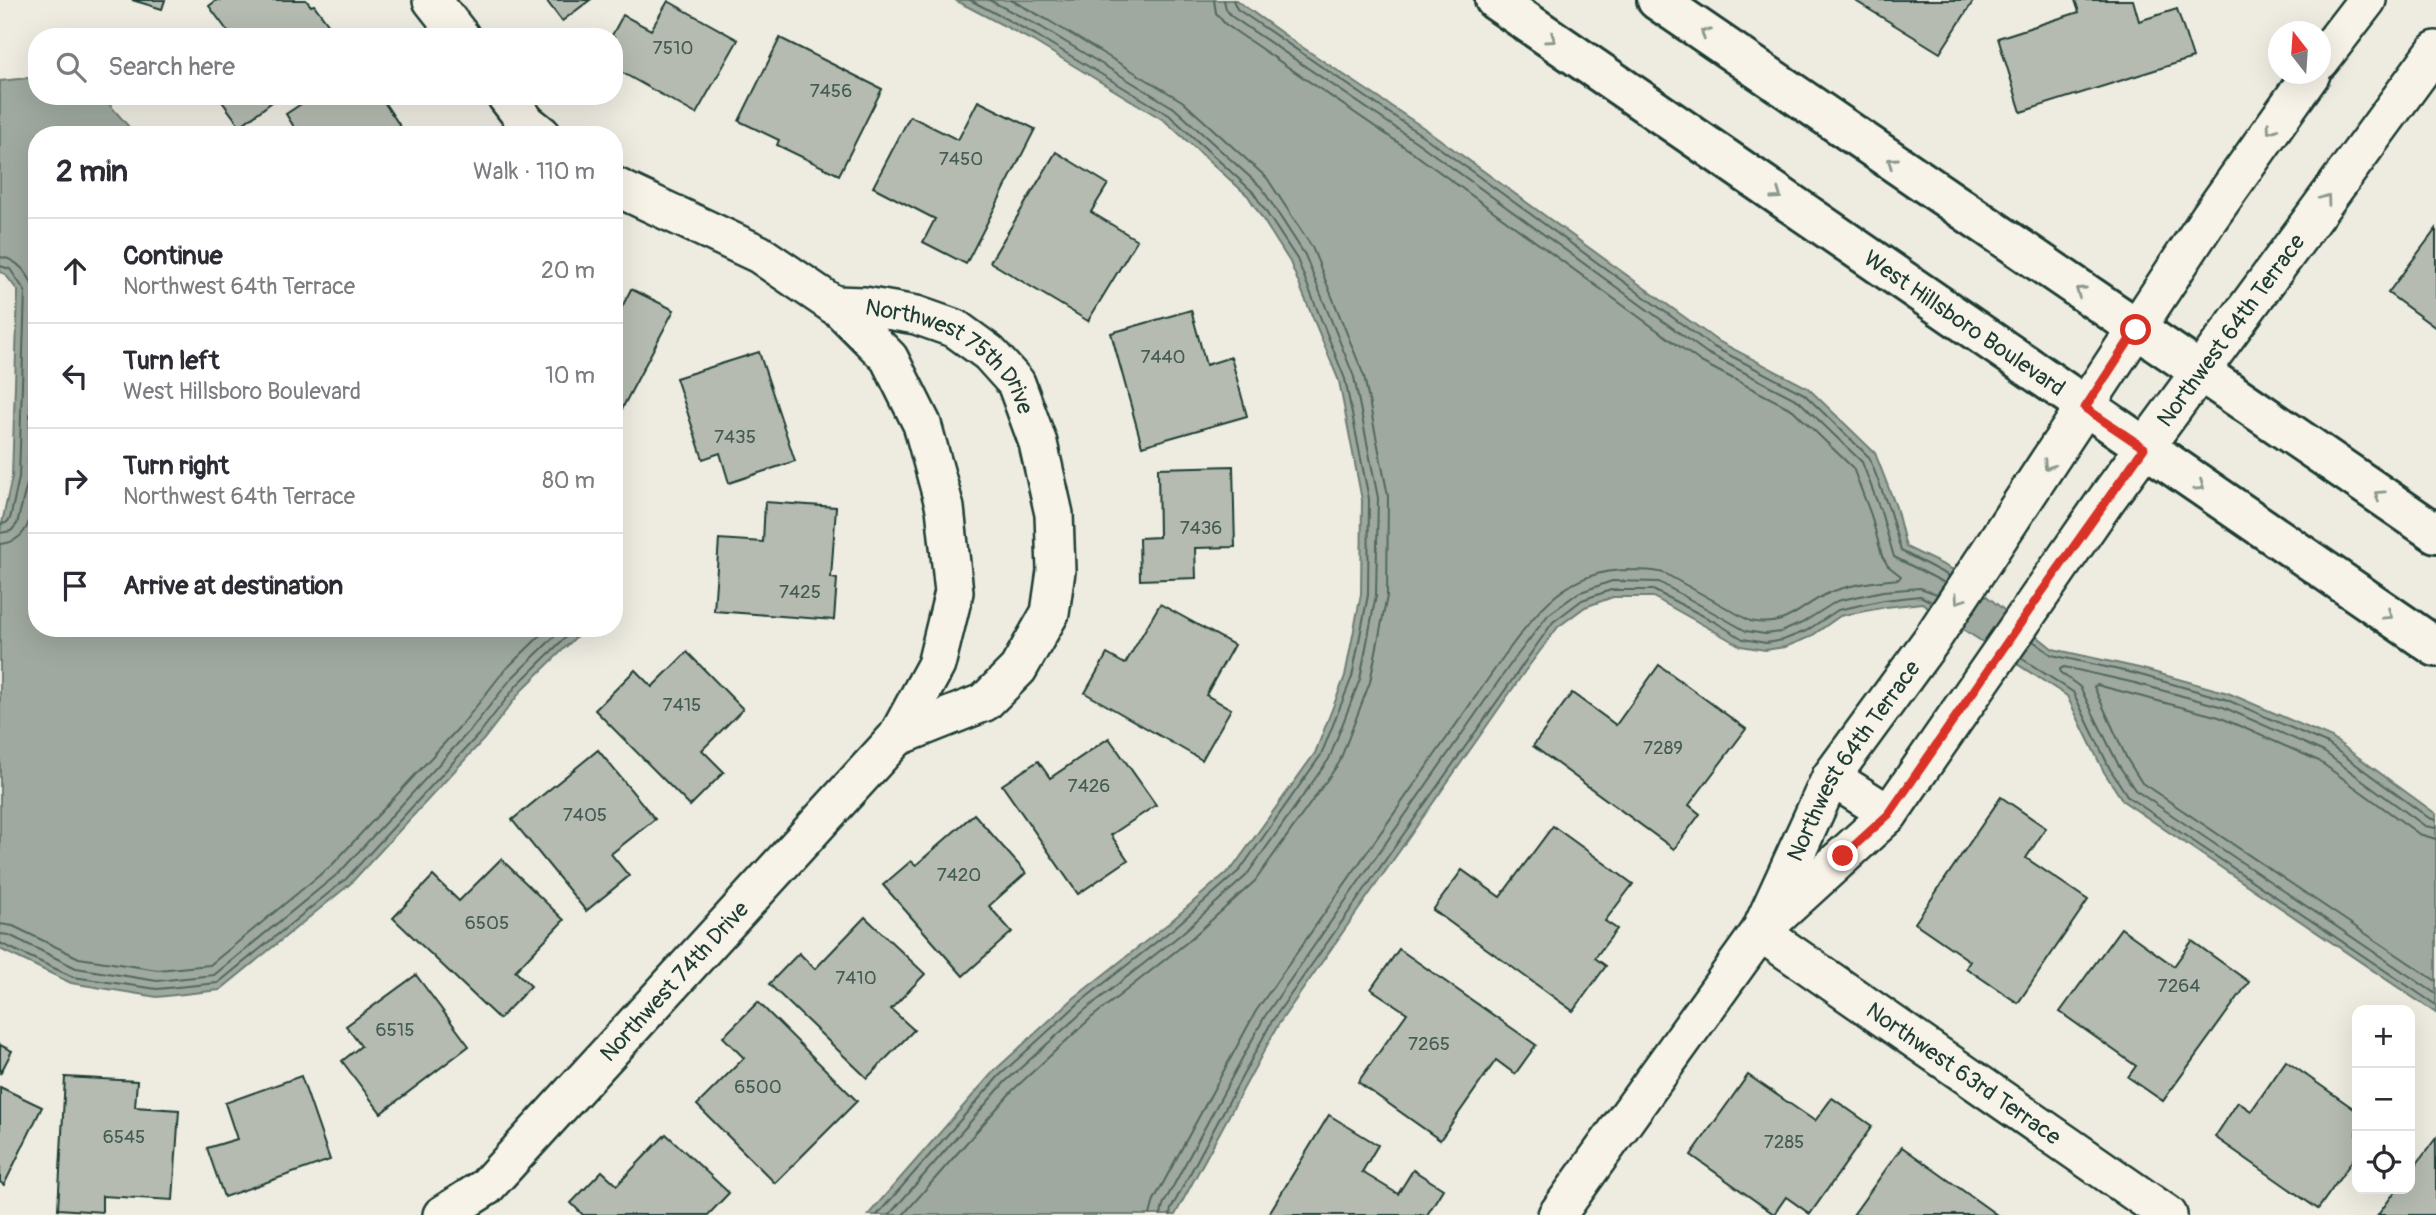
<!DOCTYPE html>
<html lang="en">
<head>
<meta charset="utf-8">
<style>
	:root { --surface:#fff; --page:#f7f7f7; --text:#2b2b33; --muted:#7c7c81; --line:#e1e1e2 }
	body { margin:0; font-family:Pangolin,sans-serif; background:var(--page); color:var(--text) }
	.controls { position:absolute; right:21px; bottom:21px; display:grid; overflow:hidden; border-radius:14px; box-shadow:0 7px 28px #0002 }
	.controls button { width:63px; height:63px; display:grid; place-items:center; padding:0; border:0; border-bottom:2px solid var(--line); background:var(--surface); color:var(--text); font:35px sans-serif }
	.compass { position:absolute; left:2268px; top:21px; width:63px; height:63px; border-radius:50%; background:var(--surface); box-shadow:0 7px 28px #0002; rotate:343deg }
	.stop { position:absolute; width:21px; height:21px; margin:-16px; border:5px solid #d93025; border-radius:50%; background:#fff }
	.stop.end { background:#d93025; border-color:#fff; box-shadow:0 2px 7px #0008 }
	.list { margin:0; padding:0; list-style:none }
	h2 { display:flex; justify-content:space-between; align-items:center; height:91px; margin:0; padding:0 28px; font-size:30px }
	h2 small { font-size:23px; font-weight:400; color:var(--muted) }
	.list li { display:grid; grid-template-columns:46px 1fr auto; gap:21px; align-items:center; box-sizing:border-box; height:105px; padding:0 28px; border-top:2px solid var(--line) }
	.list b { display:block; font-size:26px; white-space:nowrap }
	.list p { margin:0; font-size:23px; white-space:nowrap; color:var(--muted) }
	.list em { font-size:23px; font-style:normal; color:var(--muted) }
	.icon { flex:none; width:38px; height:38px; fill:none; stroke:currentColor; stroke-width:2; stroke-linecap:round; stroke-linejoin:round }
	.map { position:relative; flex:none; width:2436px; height:1215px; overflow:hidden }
	.search { position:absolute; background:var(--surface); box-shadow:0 7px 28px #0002; left:28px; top:28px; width:595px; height:77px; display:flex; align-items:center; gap:18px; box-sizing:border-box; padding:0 24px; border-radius:28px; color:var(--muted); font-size:26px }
	.panel { position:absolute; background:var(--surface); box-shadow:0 7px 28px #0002; left:28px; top:126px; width:595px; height:511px; border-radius:28px }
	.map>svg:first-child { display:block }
	.water { fill:#9fa99f; stroke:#6c7e74; stroke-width:2 }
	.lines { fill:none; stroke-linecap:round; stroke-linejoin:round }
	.shore { stroke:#52685f; stroke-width:2 }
	.building { fill:#b5bbb0; stroke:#1f3d34; stroke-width:2 }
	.street-casing { stroke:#1f3d34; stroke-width:42 }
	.secondary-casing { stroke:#1f3d34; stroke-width:44 }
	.street { stroke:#f7f3e8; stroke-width:37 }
	.secondary { stroke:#f7f3e8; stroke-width:38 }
	.oneway { stroke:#8b988e }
	.route { stroke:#d93025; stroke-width:9 }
	.labels { text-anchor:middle; stroke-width:5; stroke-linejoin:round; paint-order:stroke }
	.number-label { font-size:19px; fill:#445c53 }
	.street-label { font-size:23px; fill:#1f3d34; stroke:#f7f3e8 }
</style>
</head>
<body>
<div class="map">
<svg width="2436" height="1215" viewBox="0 0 2436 1215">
	<rect width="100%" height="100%" fill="#eeece1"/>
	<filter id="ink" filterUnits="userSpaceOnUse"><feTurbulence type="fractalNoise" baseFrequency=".0143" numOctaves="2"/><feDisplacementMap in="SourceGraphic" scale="14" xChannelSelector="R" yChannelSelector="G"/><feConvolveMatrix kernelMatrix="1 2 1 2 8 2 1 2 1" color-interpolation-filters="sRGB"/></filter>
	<g filter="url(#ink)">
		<g class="water">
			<polygon points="955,0 1236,0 1293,41 1427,130 1716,340 1808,388 1875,453 1896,507 1906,547 1954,570 2053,649 2139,668 2228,693 2332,738 2436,814 2436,1013 2123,801 2104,772 2067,696 1922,603 1886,607 1840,616 1810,637 1785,647 1765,650 1741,646 1653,597 1613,597 1585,607 1558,627 1525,671 1278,1025 1175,1215 868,1215 994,1071 1074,998 1169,923 1234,866 1315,753 1345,676 1361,594 1362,500 1339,381 1290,262 1248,196 1165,121 1033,41"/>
			<polygon points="37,77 37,96 102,96 136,135 37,135 37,628 585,628 522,690 484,739 350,884 220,990 157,997 71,983 0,949 0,532 12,477 18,291 5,274 0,272 0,81"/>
		</g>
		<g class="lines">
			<g class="shore">
				<polyline points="1224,0 1226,9 1231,16 1418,143 1707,353 1799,401 1862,462 1881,512 1894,557 1945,583"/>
				<polyline points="1233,0 1237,9 1423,136 1712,346 1804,394 1869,457 1889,509 1901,551 1949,576"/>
				<path d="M 0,257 C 16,258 31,275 34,291 L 28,480 L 17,524 L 11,531 L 0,533"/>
				<polyline points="0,266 10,269 25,291 19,478 10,519 6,523 0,524"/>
				<path d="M 0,544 C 31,542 32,511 37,487"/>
				<polyline points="2033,641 2052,655 2137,674 2225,699 2328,744 2429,818 2436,820"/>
				<polyline points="2021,658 2073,692 2110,769 2128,797 2436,1005"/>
				<polyline points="2436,828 2425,826 2324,752 2223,707 2135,683 2064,667 2060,669 2061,673 2080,687 2118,764 2135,790 2436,994"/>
				<polyline points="2436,839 2419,834 2319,761 2219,717 2097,685 2094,687 2127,759 2142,783 2436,981"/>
				<polyline points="0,924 13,926 79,958 158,970 210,965 332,865 464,722 503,672 548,628"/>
				<polyline points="0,934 9,935 76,968 157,981 214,975 340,872 472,728 511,679 563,628"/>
				<polyline points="0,943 73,977 157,989 218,983 346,879 479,734 517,685 575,628"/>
				<polyline points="877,1215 999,1076 1079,1003 1174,928 1240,870 1321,755 1352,677 1368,595 1369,499 1345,379 1297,259 1253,192 1169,115 1036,35 970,0"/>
				<polyline points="889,1215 1005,1082 1085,1010 1180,935 1246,876 1329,759 1360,679 1376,595 1378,498 1354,377 1305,255 1261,187 1174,108 1041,27 989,0"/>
				<polyline points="903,1215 1013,1090 1091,1018 1186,943 1255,881 1339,763 1370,682 1387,596 1388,496 1364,376 1312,247 1267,178 1182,101 1046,19 1011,0"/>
				<path d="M 1150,1215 L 1154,1200 L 1256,1011 L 1504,656 C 1537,611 1566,570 1628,570 C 1641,571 1654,569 1666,574 L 1750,621 C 1788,629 1799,606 1829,593 C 1849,584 1877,581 1899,579 L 1901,576 L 1888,566 L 1882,556 L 1871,515 L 1853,468 L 1793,410 L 1701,362 L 1412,152 L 1225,24 L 1216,13 L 1214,0"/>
				<polyline points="1161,1215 1163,1205 1265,1016 1512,662 1548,615 1578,593 1612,581 1659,582 1746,631 1765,634 1781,632 1802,623 1837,601 1883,591 1920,588 1937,594"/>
				<polyline points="1170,1215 1171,1209 1272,1021 1553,622 1582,600 1611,590 1653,590 1715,622 1743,639 1766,643 1783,640 1806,631 1838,610 1884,600 1920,596 1932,602"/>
			</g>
		</g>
		<g class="building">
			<polygon points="132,0 165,0 162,9"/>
			<polygon points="217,0 306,0 311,6 314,5 338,37 232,37 209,6"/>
			<polygon points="546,0 590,0 562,21"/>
			<polygon points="1854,0 1974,0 1940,53"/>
			<polygon points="2075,0 2133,0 2139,21 2177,9 2193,58 2021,112 1998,38 2079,12"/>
			<polygon points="668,1 738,40 696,114 614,68 614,37 611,37 623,15 651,30"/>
			<polygon points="780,38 882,89 839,175 777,145 779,140 739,121"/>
			<polygon points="218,96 280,96 240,126"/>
			<polygon points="313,96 380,96 406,135 299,135 286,114"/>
			<polygon points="978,101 1035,129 966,264 923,242 935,219 873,187 910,116 958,140"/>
			<polygon points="1056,152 1108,184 1091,212 1137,240 1088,321 990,262"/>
			<polygon points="2436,229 2436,328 2388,293"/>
			<polygon points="631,289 674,310 614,424 614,306 621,309"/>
			<polygon points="1191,310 1206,365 1231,357 1247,416 1142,446 1111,333"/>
			<polygon points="759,352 795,461 729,483 720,453 703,459 676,378"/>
			<polygon points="1233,466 1235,547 1195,548 1196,578 1140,580 1139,538 1159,537 1158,468"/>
			<polygon points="765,502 836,507 831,578 837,579 834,620 714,611 719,539 763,542"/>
			<polygon points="1160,604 1234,645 1206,695 1231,709 1202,760 1085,693 1107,654 1125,664"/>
			<polygon points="687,652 743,709 702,750 724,772 690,806 595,710 635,670 652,687"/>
			<polygon points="1659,665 1746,729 1689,805 1700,814 1674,849 1533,746 1572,693 1616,725"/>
			<polygon points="1109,738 1156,805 1111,835 1128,860 1078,894 1002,785 1038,761 1050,778"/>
			<polygon points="598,750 655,819 611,854 629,876 586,911 512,820"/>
			<polygon points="2001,797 2046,828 2026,858 2088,900 2018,1003 1966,968 1970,961 1915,923"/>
			<polygon points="974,814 1026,873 989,906 1012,932 963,976 883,885 911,861 916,865"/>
			<polygon points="1553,826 1633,884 1605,921 1617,929 1595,958 1606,966 1573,1011 1433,910 1462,870 1500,897"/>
			<polygon points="501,859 564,920 515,971 531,986 499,1019 393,918 433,876 459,901"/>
			<polygon points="865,917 925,974 891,1009 914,1030 867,1078 769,984 799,953 815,969"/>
			<polygon points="2121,928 2174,966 2192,941 2249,982 2163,1101 2128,1077 2136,1066 2060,1012"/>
			<polygon points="1399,949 1536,1045 1515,1074 1496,1060 1440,1140 1358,1082 1407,1013 1371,989"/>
			<polygon points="416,975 469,1046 381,1113 342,1061 361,1046 346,1026"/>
			<polygon points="758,1002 857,1101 775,1183 697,1105 744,1058 723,1037"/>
			<polygon points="0,1045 12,1051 0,1074"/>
			<polygon points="2286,1061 2357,1111 2357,1154 2318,1209 2215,1137 2238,1102 2251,1111"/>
			<polygon points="1748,1075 1815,1121 1832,1098 1872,1126 1810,1214 1786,1197 1774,1214 1691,1155"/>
			<polygon points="301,1076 330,1160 224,1197 207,1148 237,1139 225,1103"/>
			<polygon points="65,1077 137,1081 135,1107 179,1110 173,1200 102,1196 102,1212 58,1209"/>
			<polygon points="0,1087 42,1107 4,1185 0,1182"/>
			<polygon points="1329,1115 1378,1145 1362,1172 1398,1194 1413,1170 1443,1189 1427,1215 1268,1215"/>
			<polygon points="666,1134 729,1193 708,1215 583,1215 571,1203 602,1171 617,1185"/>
			<polygon points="2436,1138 2436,1215 2378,1215 2397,1189 2410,1189 2410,1173"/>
			<polygon points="1902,1147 1997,1215 1853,1215"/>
		</g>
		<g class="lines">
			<defs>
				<g id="street">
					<polyline points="432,0 461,37"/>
					<polyline points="2320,61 2367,0"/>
					<polyline points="506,96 527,123 542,135"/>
					<path id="s1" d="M 834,305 L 864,306 L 916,315 L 956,329 L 989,353 L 1016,383 L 1038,443 L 1054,514 L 1056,571 L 1050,613 L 1018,669 L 985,702 L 897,737"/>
					<polyline points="1831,777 1889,814"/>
					<path id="s2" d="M 1772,921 L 1889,814 L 2106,500 L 2436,50"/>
					<path id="s3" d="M 1760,932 L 2168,1215"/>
					<path id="s4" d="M 442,1215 L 486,1187 L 897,737 L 936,665 L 954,592 L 945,508 L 922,424 L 889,358 L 840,309 L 759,254 L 614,186"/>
					<path id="s5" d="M 1557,1215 L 1760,932 L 1831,777 L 1930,642 L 2209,218 L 2311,74"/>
				</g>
				<g id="secondary">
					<path id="s6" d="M 1495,0 L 2436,647"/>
					<polyline points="1657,0 2436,533"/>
				</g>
			</defs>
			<use href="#street" class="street-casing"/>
			<use href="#secondary" class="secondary-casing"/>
			<use href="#street" class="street"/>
			<use href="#secondary" class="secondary"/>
		</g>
		<defs><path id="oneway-chevron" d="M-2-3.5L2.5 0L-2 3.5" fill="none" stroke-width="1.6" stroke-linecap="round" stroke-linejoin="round" transform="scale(1.75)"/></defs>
		<g class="oneway">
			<use href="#oneway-chevron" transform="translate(1705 33) rotate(-145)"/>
			<use href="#oneway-chevron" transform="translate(1551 39) rotate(35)"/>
			<use href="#oneway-chevron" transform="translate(2271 129) rotate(125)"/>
			<use href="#oneway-chevron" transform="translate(1892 162) rotate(-145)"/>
			<use href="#oneway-chevron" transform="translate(1777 195) rotate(35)"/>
			<use href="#oneway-chevron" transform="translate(2326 199) rotate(-54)"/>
			<use href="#oneway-chevron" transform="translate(2080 291) rotate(-145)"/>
			<use href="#oneway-chevron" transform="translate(2048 465) rotate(123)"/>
			<use href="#oneway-chevron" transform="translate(2200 486) rotate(34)"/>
			<use href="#oneway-chevron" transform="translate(2379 495) rotate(-146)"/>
			<use href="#oneway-chevron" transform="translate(1959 599) rotate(124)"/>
			<use href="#oneway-chevron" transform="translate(2388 615) rotate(34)"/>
		</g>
	</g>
	<g class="lines" filter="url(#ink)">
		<polyline class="route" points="1843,856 1889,814 2041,593 2144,448 2085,408 2136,330"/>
	</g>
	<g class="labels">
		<g class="number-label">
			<text x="673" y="54">7510</text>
			<text x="831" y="97">7456</text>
			<text x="961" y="165">7450</text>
			<text x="1163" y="363">7440</text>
			<text x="735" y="443">7435</text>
			<text x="1201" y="534">7436</text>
			<text x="800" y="598">7425</text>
			<text x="682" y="711">7415</text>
			<text x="1663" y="754">7289</text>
			<text x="1089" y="792">7426</text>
			<text x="585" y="821">7405</text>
			<text x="959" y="881">7420</text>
			<text x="487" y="929">6505</text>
			<text x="856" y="984">7410</text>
			<text x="2179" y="992">7264</text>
			<text x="395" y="1036">6515</text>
			<text x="1429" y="1050">7265</text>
			<text x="758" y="1093">6500</text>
			<text x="124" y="1143">6545</text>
			<text x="1784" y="1148">7285</text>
		</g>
		<g class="street-label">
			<text dy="8" stroke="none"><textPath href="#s6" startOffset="570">West Hillsboro Boulevard</textPath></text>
			<text dy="8" stroke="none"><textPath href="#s2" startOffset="751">Northwest 64th Terrace</textPath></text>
			<text dy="8" stroke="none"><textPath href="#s1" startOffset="135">Northwest 75th Drive</textPath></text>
			<text dy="8" stroke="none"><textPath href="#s5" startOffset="544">Northwest 64th Terrace</textPath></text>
			<text dy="8" stroke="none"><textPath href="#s4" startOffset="331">Northwest 74th Drive</textPath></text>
			<text dy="8" stroke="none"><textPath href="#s3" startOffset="248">Northwest 63rd Terrace</textPath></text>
		</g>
	</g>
</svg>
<div class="controls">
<button>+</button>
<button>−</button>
<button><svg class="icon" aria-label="locate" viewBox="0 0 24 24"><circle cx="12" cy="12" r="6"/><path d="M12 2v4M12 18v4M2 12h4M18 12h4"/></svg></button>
</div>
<svg class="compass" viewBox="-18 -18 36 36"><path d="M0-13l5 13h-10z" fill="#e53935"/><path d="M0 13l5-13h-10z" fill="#7c7c81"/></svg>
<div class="stop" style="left:2136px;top:330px"></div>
<div class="stop end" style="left:1843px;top:856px"></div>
<div class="search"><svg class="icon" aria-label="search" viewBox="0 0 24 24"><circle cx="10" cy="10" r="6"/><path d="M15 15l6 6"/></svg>Search here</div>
<section class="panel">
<h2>2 min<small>Walk · 110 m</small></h2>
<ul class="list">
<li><svg class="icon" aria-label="ahead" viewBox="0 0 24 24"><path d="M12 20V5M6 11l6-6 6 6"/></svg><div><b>Continue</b><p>Northwest 64th Terrace</p></div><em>20 m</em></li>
<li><svg class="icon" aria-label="left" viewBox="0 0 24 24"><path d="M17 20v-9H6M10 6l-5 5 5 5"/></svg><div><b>Turn left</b><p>West Hillsboro Boulevard</p></div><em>10 m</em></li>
<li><svg class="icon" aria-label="right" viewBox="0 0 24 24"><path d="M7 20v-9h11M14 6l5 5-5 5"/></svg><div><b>Turn right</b><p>Northwest 64th Terrace</p></div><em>80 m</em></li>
<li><svg class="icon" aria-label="arrive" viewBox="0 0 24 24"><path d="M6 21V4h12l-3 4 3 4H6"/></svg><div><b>Arrive at destination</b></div></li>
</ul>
</section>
</div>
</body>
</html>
